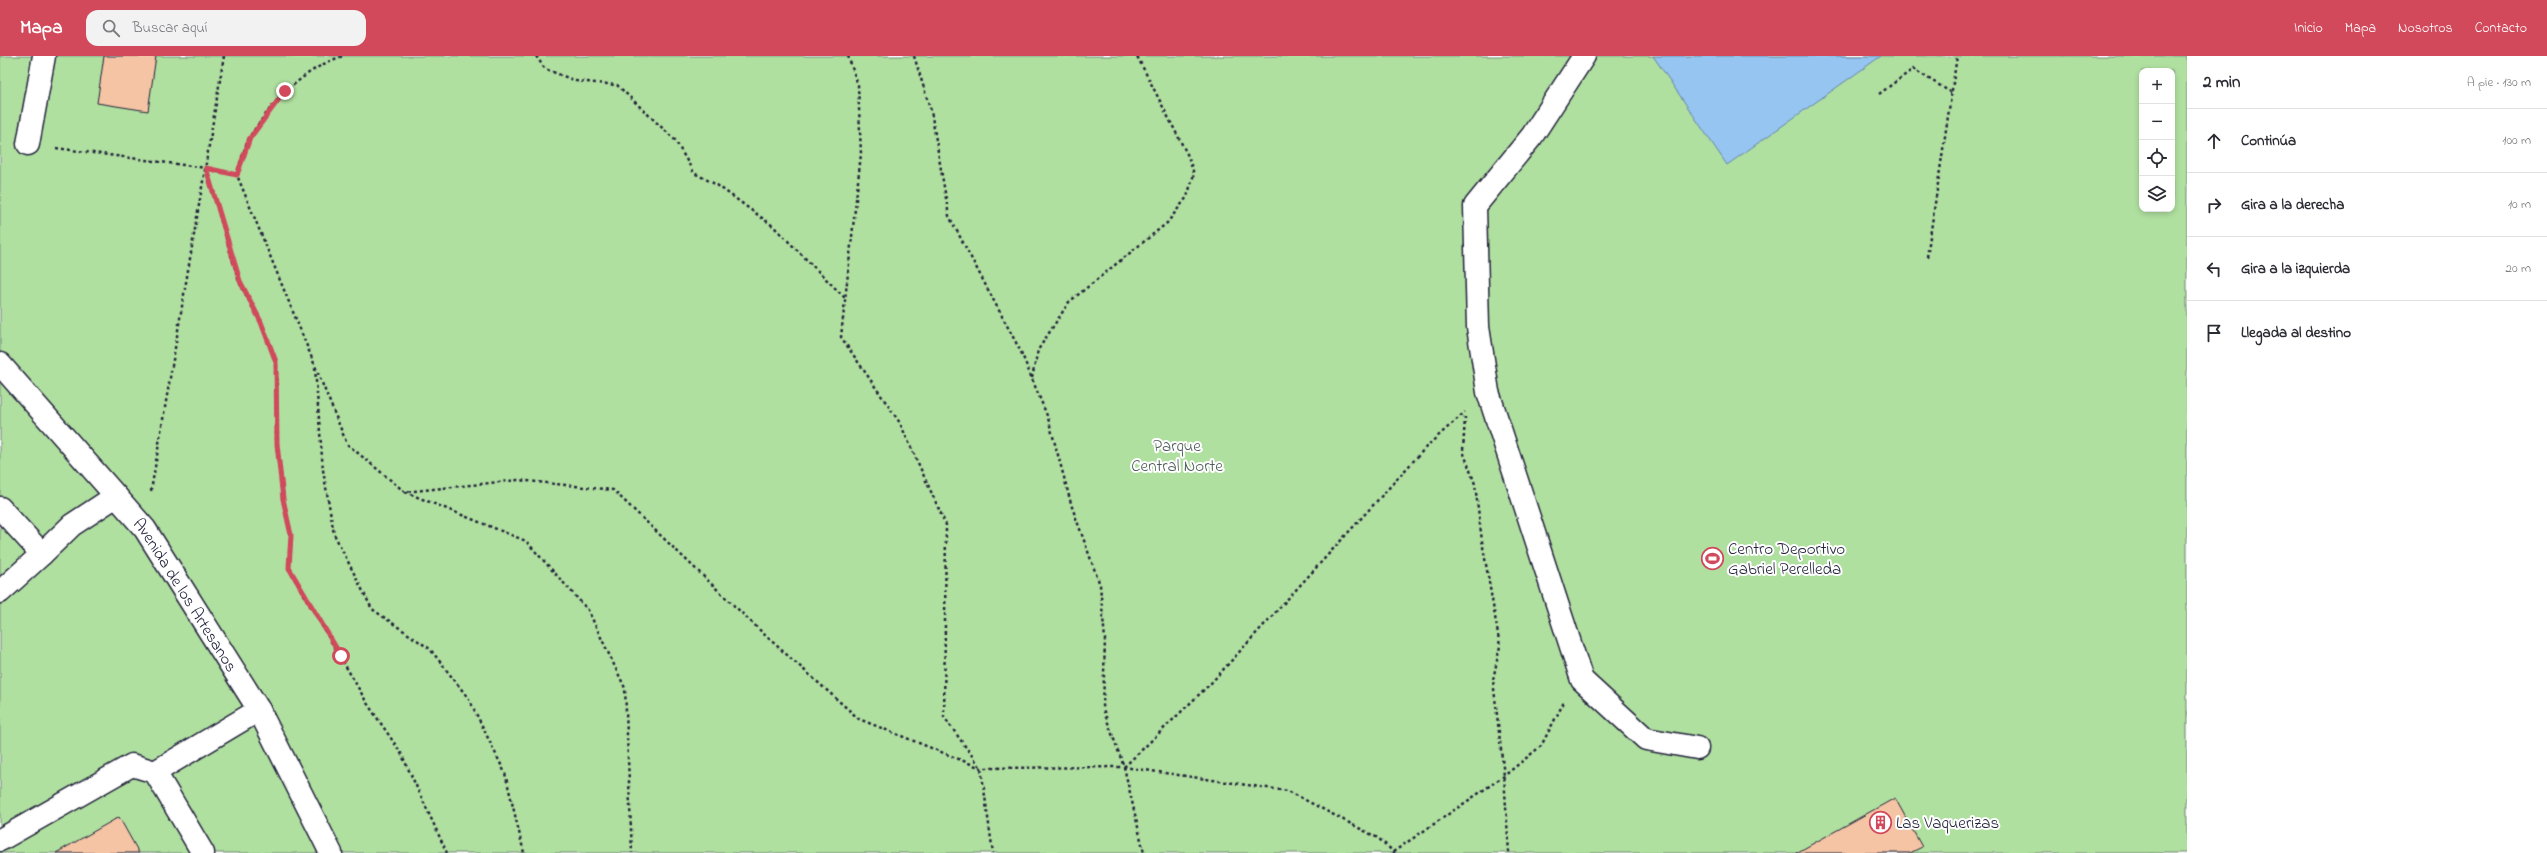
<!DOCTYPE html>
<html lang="es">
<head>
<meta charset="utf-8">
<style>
	:root { --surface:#fff; --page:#f2f2f3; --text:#2b2b33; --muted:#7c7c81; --line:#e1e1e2; --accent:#d1495b }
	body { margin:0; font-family:"Indie Flower",sans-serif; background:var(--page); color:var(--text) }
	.controls { position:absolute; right:12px; top:12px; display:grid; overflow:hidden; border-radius:8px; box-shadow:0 2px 6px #0003 }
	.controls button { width:36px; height:36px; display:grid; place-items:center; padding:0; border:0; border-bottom:1px solid var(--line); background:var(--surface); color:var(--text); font:20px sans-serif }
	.stop { position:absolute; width:12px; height:12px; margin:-9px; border:3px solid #d1495b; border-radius:50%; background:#fff }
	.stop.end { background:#d1495b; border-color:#fff; box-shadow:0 1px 4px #0008 }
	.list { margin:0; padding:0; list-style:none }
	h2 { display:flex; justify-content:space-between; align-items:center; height:52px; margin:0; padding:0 16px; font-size:17px }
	h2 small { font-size:13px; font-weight:400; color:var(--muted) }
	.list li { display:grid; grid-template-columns:26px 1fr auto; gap:12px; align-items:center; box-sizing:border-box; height:64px; padding:0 16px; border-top:1px solid var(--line) }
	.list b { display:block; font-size:15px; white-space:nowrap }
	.list em { font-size:13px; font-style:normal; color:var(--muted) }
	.icon { flex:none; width:22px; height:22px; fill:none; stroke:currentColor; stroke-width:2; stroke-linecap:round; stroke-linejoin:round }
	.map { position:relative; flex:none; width:2187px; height:797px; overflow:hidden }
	header { display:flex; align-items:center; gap:24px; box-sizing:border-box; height:56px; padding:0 20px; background:var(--accent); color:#fff }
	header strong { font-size:19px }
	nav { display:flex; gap:22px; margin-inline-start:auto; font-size:14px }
	.search { width:280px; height:36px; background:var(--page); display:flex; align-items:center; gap:10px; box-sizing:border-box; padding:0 14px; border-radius:12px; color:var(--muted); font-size:15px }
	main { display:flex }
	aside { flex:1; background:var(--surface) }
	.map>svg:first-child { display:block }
	.green { fill:#b0e0a0; stroke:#69816e; fill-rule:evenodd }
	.water { fill:#95c5f0; stroke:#6784a8 }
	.building { fill:#f5c4a5; stroke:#22223b }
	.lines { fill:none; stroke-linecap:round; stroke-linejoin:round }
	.minor-casing { stroke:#22223b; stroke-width:25 }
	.path { stroke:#22223b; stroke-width:2.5; stroke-dasharray:3 3; stroke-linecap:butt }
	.minor { stroke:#fff; stroke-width:22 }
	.route { stroke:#d1495b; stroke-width:5 }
	.labels { text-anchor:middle; stroke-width:4; stroke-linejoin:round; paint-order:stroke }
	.park-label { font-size:17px; fill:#4d5b59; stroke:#fff }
	.poi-label { font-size:17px; fill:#22223b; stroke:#fff; text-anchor:start }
	.street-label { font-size:17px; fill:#22223b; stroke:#fff }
</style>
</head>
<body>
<header>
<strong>Mapa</strong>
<div class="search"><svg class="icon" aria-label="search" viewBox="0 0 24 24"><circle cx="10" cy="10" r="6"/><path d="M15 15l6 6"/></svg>Buscar aquí</div>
<nav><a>Inicio</a><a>Mapa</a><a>Nosotros</a><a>Contacto</a></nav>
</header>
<main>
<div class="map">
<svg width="2187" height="797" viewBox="0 0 2187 797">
	<rect width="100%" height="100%" fill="#fff"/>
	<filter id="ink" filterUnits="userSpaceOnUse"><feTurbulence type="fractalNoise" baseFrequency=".025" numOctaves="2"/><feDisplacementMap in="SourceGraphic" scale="8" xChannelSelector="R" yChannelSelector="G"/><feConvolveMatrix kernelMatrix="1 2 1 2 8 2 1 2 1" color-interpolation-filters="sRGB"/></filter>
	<g filter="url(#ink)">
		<path class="green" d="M 0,0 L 2187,0 L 2187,797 L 0,797 ZM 2142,15 L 2172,15 L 2172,153 L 2142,153 Z"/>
		<polygon class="water" points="1653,0 1881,0 1727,109"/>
		<g class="building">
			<polygon points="104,0 156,0 148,55 97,47"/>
			<polygon points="1895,742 1922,791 1910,797 1796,797"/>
			<polygon points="119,761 139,797 56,797"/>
		</g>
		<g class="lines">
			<defs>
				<g id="minor">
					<polyline points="1584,0 1532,80 1475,150 1478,271 1488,336 1582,624 1646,683 1697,692"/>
					<polyline points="28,88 44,0"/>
					<path id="s1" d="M 0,308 L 145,473 L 259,654 L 331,797"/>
					<polyline points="0,452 42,498 0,536"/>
					<polyline points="42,498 72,469 116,440"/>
					<polyline points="155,716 259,654"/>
					<polyline points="0,784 132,709 155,716 203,797"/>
				</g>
			</defs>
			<use href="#minor" class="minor-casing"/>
			<g class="path">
				<polyline points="536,0 545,13 576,25 617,29 675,84 694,117 717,129 773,170 845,242"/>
				<polyline points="848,0 858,29 861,98 841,281 900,367 946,469 944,661 981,712 993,797"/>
				<polyline points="914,0 931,55 949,160 1021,296 1048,362 1072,451 1100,529 1105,583 1103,653 1124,711 1144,797"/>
				<polyline points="1879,38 1913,13 1952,37"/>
				<polyline points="56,92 206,112 237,119 347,388 405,436 518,424 613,434 767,581 859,663 981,712 1124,711 1288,735 1378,782 1395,797"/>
				<polyline points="206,112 239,225 261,266 276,306 277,388 283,443 291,479 289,512 367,647 401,697 447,797"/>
				<path d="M 237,119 C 241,107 244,92 250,81 C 272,46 303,13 343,0"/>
				<polyline points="1927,201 1957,0"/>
				<polyline points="315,312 323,414 334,478 372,553 430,593 469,643 505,717 524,797"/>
				<polyline points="1032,322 1038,294 1069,246 1167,167 1187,141 1194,118 1188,100 1137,0"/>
				<polyline points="1465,361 1463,395 1475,428 1482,485 1500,590 1493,624 1504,720 1509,797"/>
				<polyline points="151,435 224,0"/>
				<polyline points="405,436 526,485 588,554 625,632 632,797"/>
				<polyline points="1124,711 1211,627 1428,389 1465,356"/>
				<polyline points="1393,796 1504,720 1541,690 1564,646"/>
			</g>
			<use href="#minor" class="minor"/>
		</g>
	</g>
	<g class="lines" filter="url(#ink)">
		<polyline class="route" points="285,35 250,82 237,119 206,112 240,225 261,266 276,306 277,388 283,443 291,479 289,512 341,600"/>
	</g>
	<defs>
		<symbol id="stadium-ring" viewBox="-11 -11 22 22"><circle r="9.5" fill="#fff" stroke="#d1495b" stroke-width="1.5"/><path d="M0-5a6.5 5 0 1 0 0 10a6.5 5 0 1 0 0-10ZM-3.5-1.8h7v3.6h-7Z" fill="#d1495b"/></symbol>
		<symbol id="building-ring" viewBox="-11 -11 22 22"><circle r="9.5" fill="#fff" stroke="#d1495b" stroke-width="1.5"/><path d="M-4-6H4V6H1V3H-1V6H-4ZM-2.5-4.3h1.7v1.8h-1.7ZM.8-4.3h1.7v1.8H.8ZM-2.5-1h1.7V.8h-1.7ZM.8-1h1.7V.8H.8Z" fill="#d1495b"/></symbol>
	</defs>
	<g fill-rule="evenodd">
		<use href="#stadium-ring" x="1700" y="490" width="25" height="25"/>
		<use href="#building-ring" x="1868" y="754" width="25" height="25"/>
	</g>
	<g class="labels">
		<g class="park-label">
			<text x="1177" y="395">Parque<tspan x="1177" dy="20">Central Norte</tspan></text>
		</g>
		<g class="poi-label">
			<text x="1728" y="498">Centro Deportivo<tspan x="1728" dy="20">Gabriel Perelleda</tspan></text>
			<text x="1896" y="772">Las Vaquerizas</text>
		</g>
		<g class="street-label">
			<text dy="6" stroke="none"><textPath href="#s1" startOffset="297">Avenida de los Artesanos</textPath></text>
		</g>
	</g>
</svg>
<div class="controls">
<button>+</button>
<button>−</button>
<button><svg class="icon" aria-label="locate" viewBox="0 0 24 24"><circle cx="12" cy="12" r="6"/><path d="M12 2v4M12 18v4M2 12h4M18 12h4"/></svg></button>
<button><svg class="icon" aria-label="layers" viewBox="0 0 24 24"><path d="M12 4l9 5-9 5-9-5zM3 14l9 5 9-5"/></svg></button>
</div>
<div class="stop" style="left:341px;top:600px"></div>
<div class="stop end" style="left:285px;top:35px"></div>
</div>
<aside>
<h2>2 min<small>A pie · 130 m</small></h2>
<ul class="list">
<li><svg class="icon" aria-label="ahead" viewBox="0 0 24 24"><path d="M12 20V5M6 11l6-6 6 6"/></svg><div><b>Continúa</b></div><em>100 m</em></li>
<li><svg class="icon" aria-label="right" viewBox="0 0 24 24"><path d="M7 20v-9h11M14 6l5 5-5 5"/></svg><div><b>Gira a la derecha</b></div><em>10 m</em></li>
<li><svg class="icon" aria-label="left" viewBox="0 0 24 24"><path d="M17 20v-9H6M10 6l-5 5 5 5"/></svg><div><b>Gira a la izquierda</b></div><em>20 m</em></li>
<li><svg class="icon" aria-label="arrive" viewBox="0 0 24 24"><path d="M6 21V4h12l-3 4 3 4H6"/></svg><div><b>Llegada al destino</b></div></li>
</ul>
</aside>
</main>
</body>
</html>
